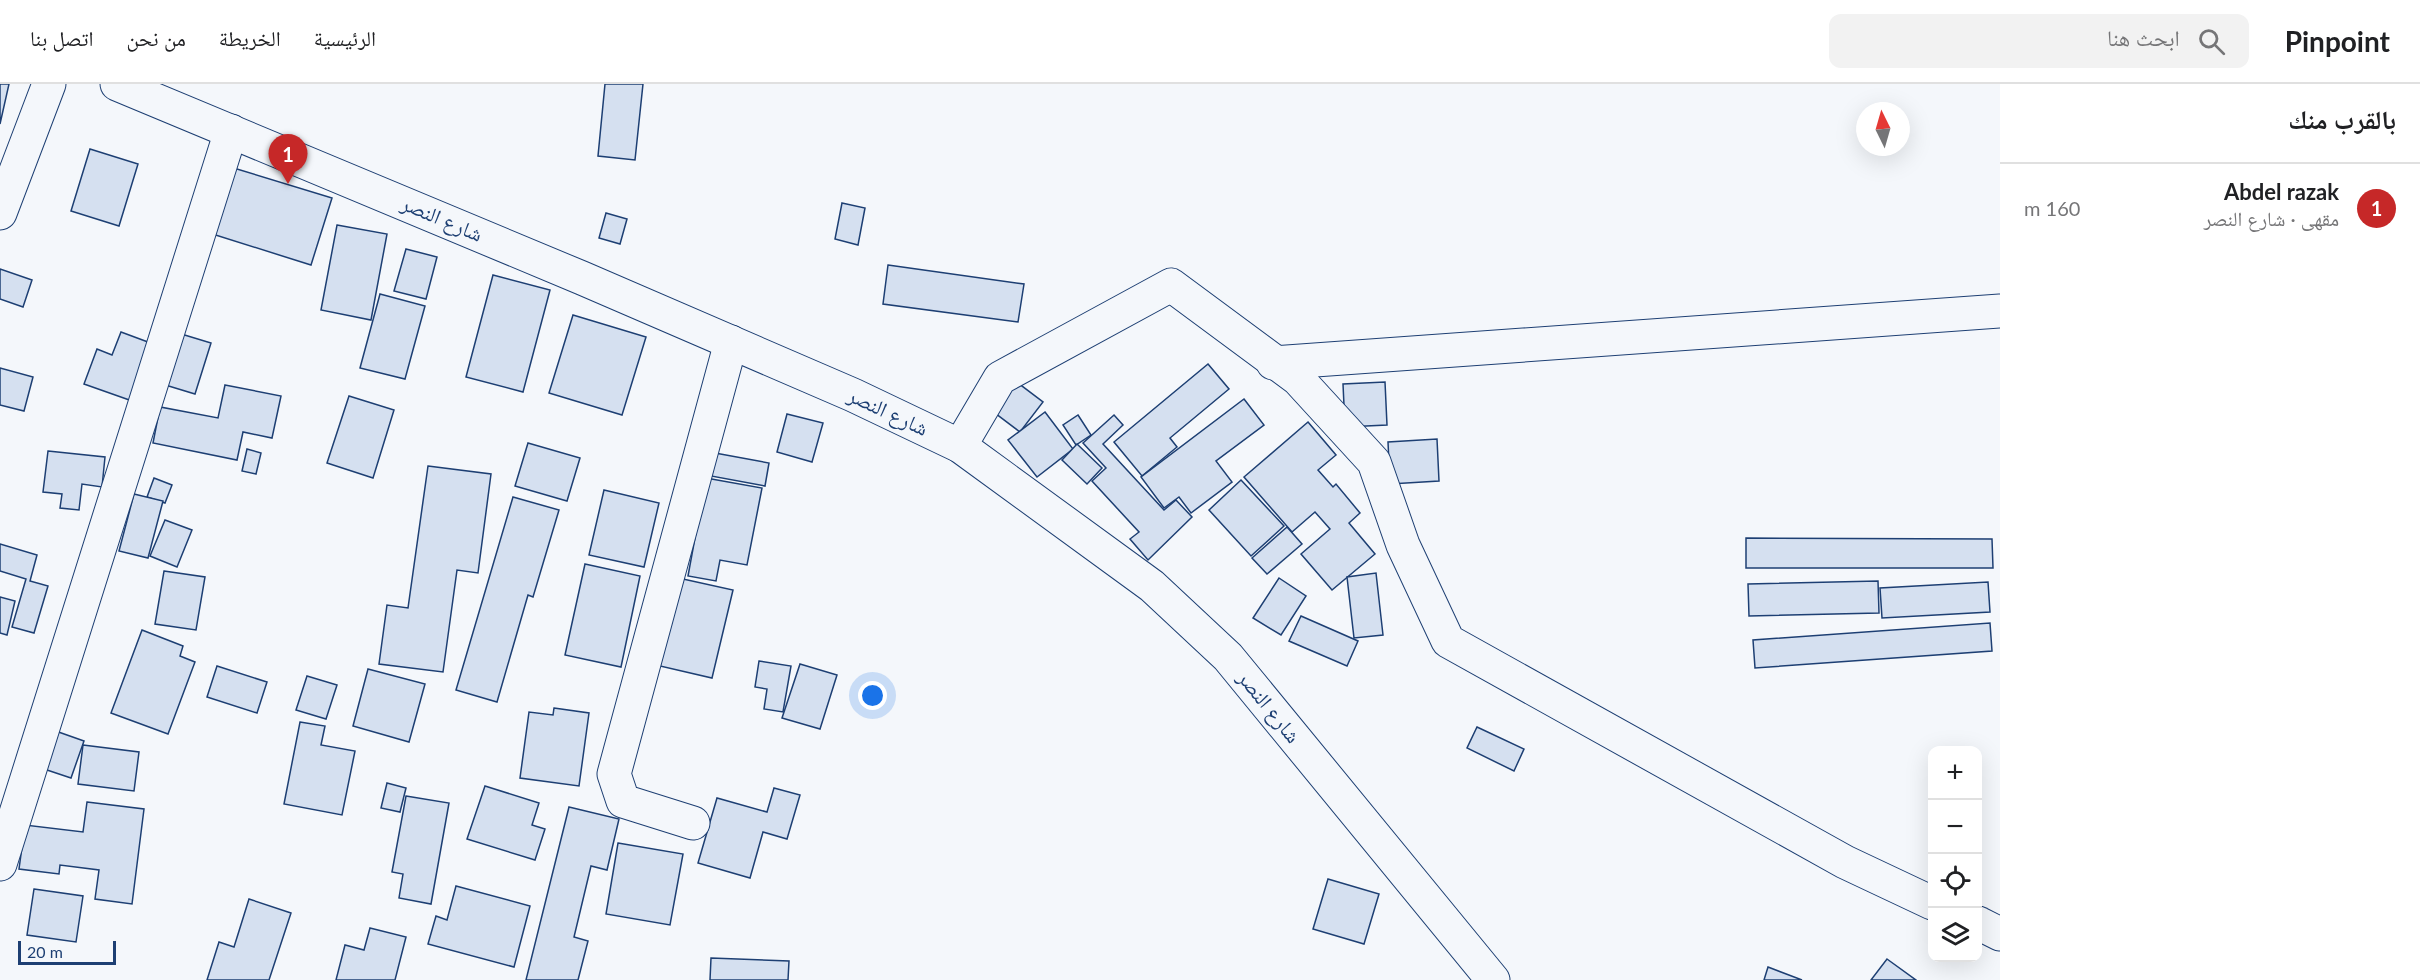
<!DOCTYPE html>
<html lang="ar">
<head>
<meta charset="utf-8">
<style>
	:root { --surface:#fff; --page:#f2f2f2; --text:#202124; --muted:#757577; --line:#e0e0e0; --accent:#c62828 }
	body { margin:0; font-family:Lato,"Noto Naskh Arabic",sans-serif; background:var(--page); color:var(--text); direction:rtl }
	.controls { position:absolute; right:18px; bottom:18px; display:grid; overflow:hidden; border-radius:12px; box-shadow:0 6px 24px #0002 }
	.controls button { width:54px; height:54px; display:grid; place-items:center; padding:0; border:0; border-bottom:2px solid var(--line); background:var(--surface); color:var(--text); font:30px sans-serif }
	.compass { position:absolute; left:1856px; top:18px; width:54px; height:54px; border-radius:50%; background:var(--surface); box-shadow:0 6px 24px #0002; rotate:355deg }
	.scale { position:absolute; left:18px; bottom:15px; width:98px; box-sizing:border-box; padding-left:6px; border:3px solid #1d3f73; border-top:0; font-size:16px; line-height:21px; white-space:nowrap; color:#1d3f73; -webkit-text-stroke:4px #f4f7fb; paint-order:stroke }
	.you { position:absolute; left:873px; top:612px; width:21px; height:21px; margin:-15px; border:4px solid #fff; border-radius:50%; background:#1a73e8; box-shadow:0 0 0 9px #1a73e833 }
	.badge { display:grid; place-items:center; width:39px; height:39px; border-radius:50%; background:var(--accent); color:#fff; font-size:20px; font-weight:700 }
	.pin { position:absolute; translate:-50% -50px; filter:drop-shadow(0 2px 3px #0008) }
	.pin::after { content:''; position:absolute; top:32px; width:21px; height:18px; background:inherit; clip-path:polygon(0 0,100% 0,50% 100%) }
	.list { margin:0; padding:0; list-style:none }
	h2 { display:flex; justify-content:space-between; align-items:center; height:78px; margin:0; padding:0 24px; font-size:26px }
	h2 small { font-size:20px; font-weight:400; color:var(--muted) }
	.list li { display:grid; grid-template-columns:39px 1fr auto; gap:18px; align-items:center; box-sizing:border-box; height:90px; padding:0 24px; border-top:2px solid var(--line) }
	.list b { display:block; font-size:22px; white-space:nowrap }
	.list p { margin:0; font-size:20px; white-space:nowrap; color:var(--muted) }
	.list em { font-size:20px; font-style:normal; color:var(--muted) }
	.icon { flex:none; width:33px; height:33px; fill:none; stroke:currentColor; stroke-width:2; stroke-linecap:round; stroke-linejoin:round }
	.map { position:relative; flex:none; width:2000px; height:896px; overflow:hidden; direction:ltr }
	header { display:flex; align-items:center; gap:36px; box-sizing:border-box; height:84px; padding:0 30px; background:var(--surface); border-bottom:2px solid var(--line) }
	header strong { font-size:28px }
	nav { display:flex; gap:33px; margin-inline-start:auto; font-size:21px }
	.search { width:420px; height:54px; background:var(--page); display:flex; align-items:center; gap:15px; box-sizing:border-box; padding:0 21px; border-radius:12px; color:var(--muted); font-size:22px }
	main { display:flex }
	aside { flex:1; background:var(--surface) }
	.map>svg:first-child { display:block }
	.building { fill:#d5e0f0; stroke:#1d3f73; stroke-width:1.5 }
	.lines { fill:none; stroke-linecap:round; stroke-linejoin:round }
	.minor-casing { stroke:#1d3f73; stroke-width:35 }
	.major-casing { stroke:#1d3f73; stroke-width:35 }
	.minor { stroke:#f4f7fb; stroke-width:33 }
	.major { stroke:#f4f7fb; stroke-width:33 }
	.labels { text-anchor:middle; stroke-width:4.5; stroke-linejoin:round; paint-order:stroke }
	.street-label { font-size:21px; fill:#1d3f73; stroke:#f4f7fb }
</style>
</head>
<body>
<header>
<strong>Pinpoint</strong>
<div class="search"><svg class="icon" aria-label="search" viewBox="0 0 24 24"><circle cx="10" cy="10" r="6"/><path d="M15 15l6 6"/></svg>ابحث هنا</div>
<nav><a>الرئيسية</a><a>الخريطة</a><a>من نحن</a><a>اتصل بنا</a></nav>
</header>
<main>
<aside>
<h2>بالقرب منك<small></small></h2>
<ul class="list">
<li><span class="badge">1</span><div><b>Abdel razak</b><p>مقهى · شارع النصر</p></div><em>160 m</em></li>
</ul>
</aside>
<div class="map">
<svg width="2000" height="896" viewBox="0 0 2000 896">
	<rect width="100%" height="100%" fill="#f4f7fb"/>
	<g class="building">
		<polygon points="0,0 9,0 0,40"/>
		<polygon points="605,0 643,0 635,76 598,72"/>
		<polygon points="90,65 138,80 119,142 71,127"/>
		<polygon points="227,82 332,114 311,181 206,148"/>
		<polygon points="842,119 865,124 858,161 835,155"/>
		<polygon points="606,129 627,135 620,160 599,154"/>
		<polygon points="337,141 387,150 371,236 321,226"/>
		<polygon points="406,165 437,173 426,215 394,207"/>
		<polygon points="888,181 1024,200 1018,238 883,220"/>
		<polygon points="0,185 32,196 23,223 0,215"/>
		<polygon points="493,191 550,206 523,308 466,293"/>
		<polygon points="380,210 425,222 405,295 360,284"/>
		<polygon points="573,231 646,253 622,331 549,309"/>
		<polygon points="121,248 156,261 135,318 84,300 97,265 112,271"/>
		<polygon points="178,249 211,259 195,310 162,300"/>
		<polygon points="1208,280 1229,305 1170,354 1177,363 1142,392 1114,358"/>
		<polygon points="0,284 33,293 24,327 0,321"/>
		<polygon points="1014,296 1043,318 1020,348 991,326"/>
		<polygon points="1385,298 1387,341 1345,343 1343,300"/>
		<polygon points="225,301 281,312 272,354 243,348 237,376 153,359 160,323 218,334"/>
		<polygon points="349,312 394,326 373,394 327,379"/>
		<polygon points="1244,315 1264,341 1216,377 1232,398 1191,429 1179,413 1164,424 1141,393"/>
		<polygon points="1045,328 1073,365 1037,393 1008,356"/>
		<polygon points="787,330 823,339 812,378 777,368"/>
		<polygon points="1078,331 1091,351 1076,361 1063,341"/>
		<polygon points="1114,331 1123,341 1103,360 1164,426 1176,416 1192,433 1148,476 1130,455 1139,448 1092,397 1106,384 1083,359"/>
		<polygon points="1308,338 1336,371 1318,386 1333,403 1336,400 1360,429 1349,439 1375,470 1332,506 1301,470 1330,445 1315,428 1292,448 1244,393"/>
		<polygon points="1437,355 1439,397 1390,400 1388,358"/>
		<polygon points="528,359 580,374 567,417 515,402"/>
		<polygon points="1077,360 1102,384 1087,400 1062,376"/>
		<polygon points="247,365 261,369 256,390 242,387"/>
		<polygon points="48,367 105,373 102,403 82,400 79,426 60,424 62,410 43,408"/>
		<polygon points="715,369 769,379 765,402 711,392"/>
		<polygon points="428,382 491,390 478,489 457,486 443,588 379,580 387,521 408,524"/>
		<polygon points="154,394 172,401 165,419 147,413"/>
		<polygon points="706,394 762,404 747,481 720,476 716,497 688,492"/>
		<polygon points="1241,396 1284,442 1251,472 1209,426"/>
		<polygon points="604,406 659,419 644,483 589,471"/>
		<polygon points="134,410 163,417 148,474 119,467"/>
		<polygon points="513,413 559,426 533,513 528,511 497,618 456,606"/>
		<polygon points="165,436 192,446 177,483 150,472"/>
		<polygon points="1287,443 1302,460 1267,490 1252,474"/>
		<polygon points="1746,454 1992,455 1993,484 1746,484"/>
		<polygon points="0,460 37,471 30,497 48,502 34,549 12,543 26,495 0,487"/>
		<polygon points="585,480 640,492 621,583 565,571"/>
		<polygon points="164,487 205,493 196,546 155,540"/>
		<polygon points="1376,489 1383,551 1354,554 1347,493"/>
		<polygon points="674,493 733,506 712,594 660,582 672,535"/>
		<polygon points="1279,494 1306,512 1281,551 1253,534"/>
		<polygon points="1878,497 1879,529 1749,532 1748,500"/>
		<polygon points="1988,498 1990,528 1882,534 1880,504"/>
		<polygon points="0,513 15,517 7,551 0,549"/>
		<polygon points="1301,532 1358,557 1347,582 1289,557"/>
		<polygon points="1990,539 1992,567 1755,584 1753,556"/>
		<polygon points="142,546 183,562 180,572 195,578 168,650 111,629"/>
		<polygon points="759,577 791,582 783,628 764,625 767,605 755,603"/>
		<polygon points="800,580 837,591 820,645 782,634"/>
		<polygon points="217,582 267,598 257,629 207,613"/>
		<polygon points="368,585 425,600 409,658 353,642"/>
		<polygon points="307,592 337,601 326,635 296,626"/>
		<polygon points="554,624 589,629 579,702 520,694 529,628 553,631"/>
		<polygon points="300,638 325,642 321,661 355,667 342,731 284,720"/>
		<polygon points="1477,643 1524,665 1514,687 1467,664"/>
		<polygon points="50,645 84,657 71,694 38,683"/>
		<polygon points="83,661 139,668 134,707 78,700"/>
		<polygon points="387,699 406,704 400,728 381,724"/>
		<polygon points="485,702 539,719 532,741 545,745 535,776 467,755"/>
		<polygon points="774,704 800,711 787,755 763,748 750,794 698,779 717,714 767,728"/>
		<polygon points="406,712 449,719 431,820 399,814 403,790 392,788"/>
		<polygon points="87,718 144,725 132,820 95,815 99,786 60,781 59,790 19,785 25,741 83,748"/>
		<polygon points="569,723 619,735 607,786 591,782 574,853 588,857 578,896 526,896"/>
		<polygon points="618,759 683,770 670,841 606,830"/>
		<polygon points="1328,795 1379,810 1364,860 1313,845"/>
		<polygon points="456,802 530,822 514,883 428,860 436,832 447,836"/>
		<polygon points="34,805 83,812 76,858 27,851"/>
		<polygon points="249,815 291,829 269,896 207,896 219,858 234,863"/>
		<polygon points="370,844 406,853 395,896 336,896 345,861 364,866"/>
		<polygon points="711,874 789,877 788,896 710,896"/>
		<polygon points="1887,875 1916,896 1871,896"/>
		<polygon points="1768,883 1802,896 1764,896"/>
	</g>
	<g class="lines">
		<defs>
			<g id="minor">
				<polyline points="0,129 49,0"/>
				<polyline points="1273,279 2000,227"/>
				<polyline points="960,362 1000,294 1171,201 1298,295 1374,378 1403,461 1448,557 1845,778 1932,819"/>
				<polyline points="693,739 623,717 614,690 731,258"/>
				<polyline points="0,780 231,47"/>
				<polyline points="1978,839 2000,850"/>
			</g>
			<polyline id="major" points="117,0 582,194 853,311 960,362 1152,502 1228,573 1493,896"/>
		</defs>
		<use href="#minor" class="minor-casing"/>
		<use href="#major" class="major-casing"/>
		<use href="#minor" class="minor"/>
		<use href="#major" class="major"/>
	</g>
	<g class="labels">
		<g class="street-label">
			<text transform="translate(442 135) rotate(23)" y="7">شارع النصر</text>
			<text transform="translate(888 328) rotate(25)" y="7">شارع النصر</text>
			<text transform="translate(1269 623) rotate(51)" y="7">شارع النصر</text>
		</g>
	</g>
</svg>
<div class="controls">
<button>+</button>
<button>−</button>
<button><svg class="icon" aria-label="locate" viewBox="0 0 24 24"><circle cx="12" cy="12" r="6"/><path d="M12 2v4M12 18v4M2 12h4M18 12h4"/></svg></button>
<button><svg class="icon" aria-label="layers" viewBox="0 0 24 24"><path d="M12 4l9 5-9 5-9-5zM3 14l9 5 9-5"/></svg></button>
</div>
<svg class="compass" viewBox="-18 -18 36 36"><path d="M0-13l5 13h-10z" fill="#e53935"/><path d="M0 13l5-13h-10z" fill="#757577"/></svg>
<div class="scale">20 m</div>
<div class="you"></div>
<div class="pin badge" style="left:288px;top:100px">1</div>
</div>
</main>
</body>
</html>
